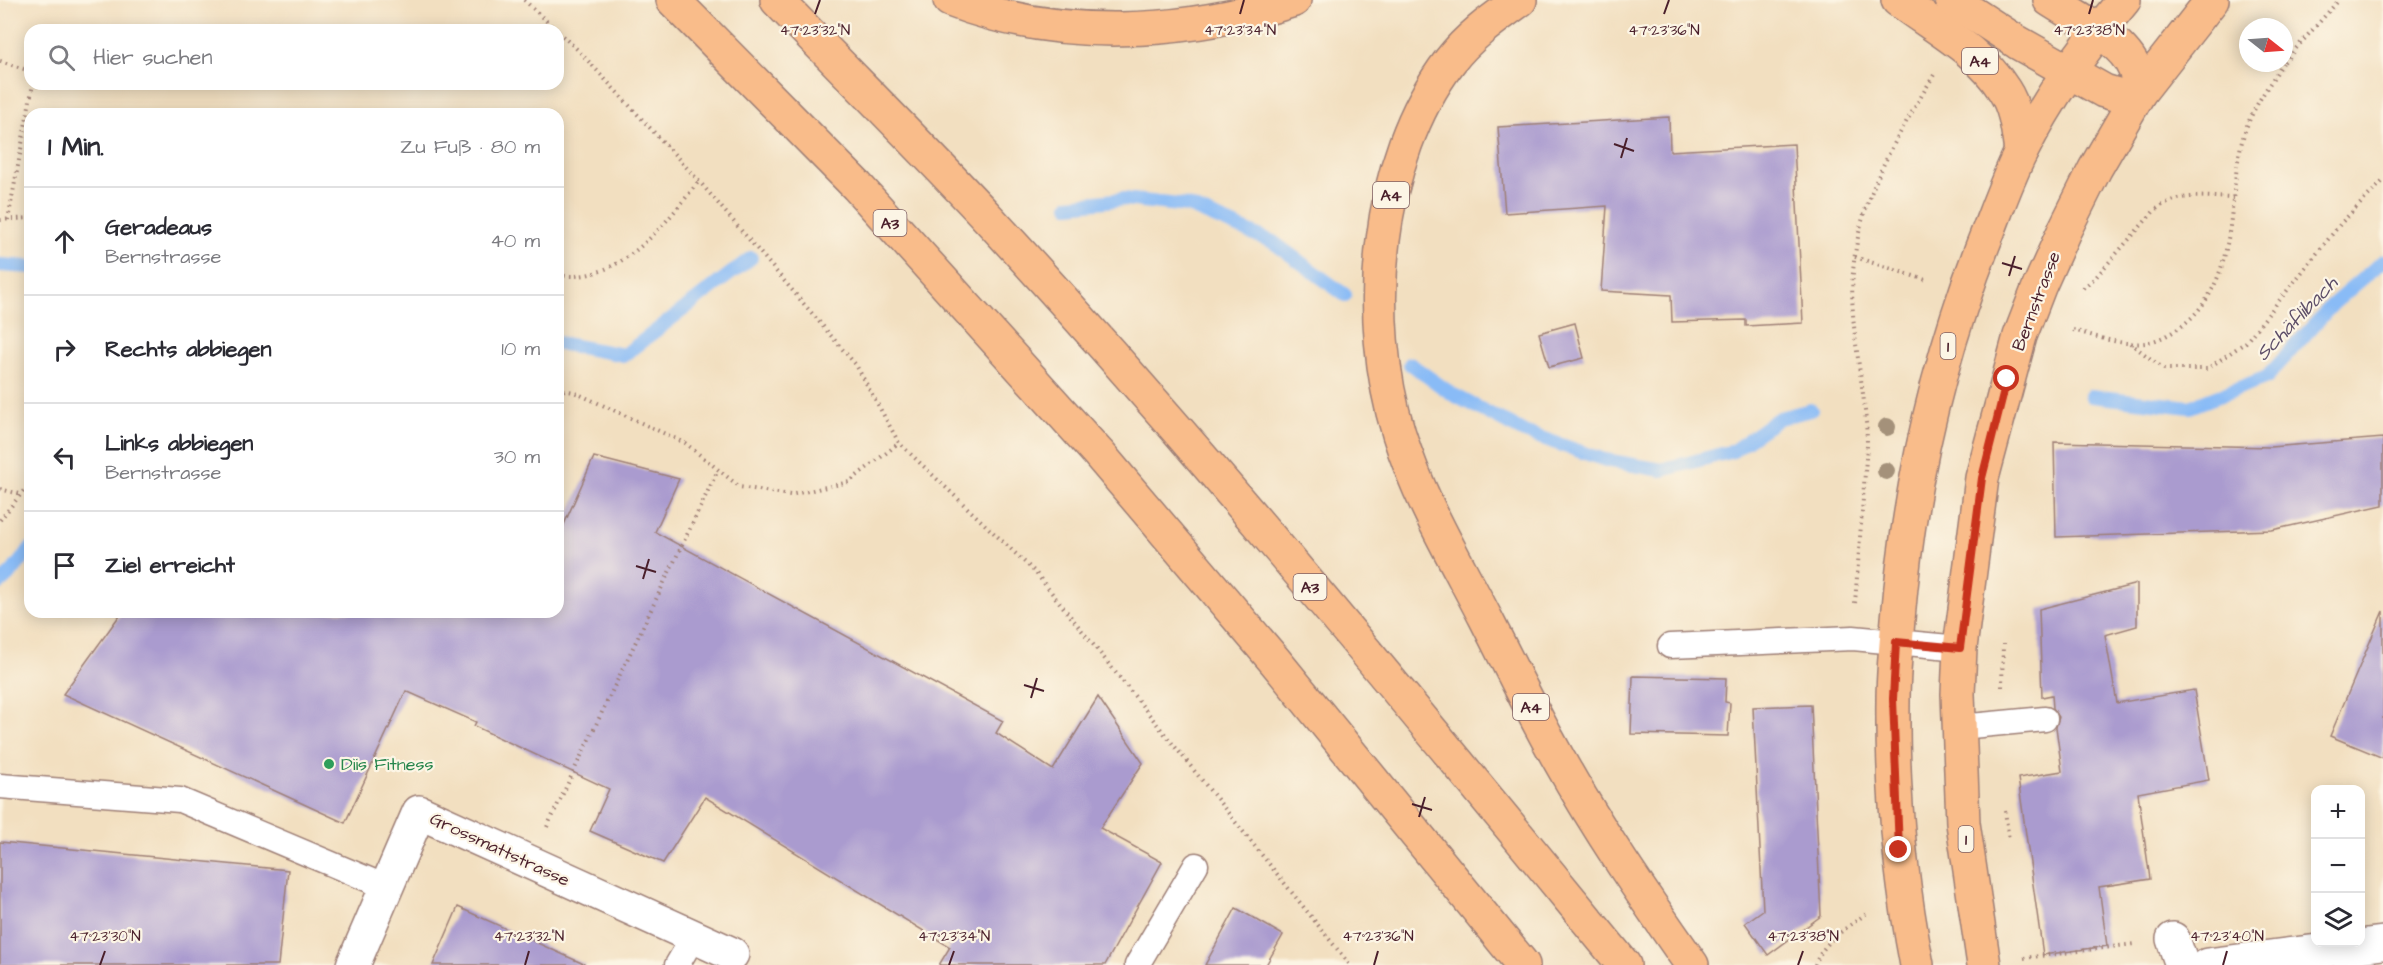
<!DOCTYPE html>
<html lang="de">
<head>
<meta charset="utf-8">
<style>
	:root { --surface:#fff; --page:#f7f7f7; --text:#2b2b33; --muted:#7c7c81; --line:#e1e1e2 }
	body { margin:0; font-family:"Architects Daughter",sans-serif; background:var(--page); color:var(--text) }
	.controls { position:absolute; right:18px; bottom:18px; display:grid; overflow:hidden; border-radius:12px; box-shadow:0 3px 15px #0003 }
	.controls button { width:54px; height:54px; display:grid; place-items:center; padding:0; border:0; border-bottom:2px solid var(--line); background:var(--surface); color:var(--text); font:30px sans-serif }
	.compass { position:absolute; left:2239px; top:18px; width:54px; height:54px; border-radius:50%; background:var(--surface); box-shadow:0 3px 15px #0003; rotate:107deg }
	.stop { position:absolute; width:18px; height:18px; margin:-14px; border:4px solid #c8321e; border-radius:50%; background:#fff }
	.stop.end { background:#c8321e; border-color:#fff; box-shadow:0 2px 6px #0008 }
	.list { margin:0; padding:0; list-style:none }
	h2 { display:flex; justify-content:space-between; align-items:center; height:78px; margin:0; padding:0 24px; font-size:26px }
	h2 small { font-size:20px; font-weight:400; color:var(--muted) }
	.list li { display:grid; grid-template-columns:39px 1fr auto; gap:18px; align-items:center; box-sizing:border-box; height:108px; padding:0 24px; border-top:2px solid var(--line) }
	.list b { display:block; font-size:22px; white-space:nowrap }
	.list p { margin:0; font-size:20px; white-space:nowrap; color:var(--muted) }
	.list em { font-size:20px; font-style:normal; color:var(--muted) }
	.icon { flex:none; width:33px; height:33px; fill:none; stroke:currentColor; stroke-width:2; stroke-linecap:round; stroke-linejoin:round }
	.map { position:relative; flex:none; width:2383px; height:965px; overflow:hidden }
	.search { position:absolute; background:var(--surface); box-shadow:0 3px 15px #0003; left:24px; top:24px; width:540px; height:66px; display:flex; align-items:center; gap:15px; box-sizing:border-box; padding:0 21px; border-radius:18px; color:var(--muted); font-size:22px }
	.panel { position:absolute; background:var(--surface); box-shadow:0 3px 15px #0003; left:24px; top:108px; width:540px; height:510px; border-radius:18px }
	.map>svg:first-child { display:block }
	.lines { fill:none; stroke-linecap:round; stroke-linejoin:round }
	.stream { stroke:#89bbf6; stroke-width:14 }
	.building { fill:#aa9bcf }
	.service-casing { stroke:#9e7f76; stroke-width:27 }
	.minor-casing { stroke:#9e7f76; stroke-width:36 }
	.primary-casing { stroke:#9e7f76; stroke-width:36 }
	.motorway-casing { stroke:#9e7f76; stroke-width:36 }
	.path { stroke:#9e7f76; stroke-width:4; stroke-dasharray:1.5 4.5; stroke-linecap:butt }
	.service { stroke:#fff; stroke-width:24 }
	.minor { stroke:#fff; stroke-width:33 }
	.primary { stroke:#f9bc8a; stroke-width:33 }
	.motorway { stroke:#f9bc8a; stroke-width:33 }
	.tree { fill:#a4917a }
	.route { stroke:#c8321e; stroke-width:8 }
	.ticks { fill:none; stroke:#4a1f2b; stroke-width:2 }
	.leisure-dot { fill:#2e9e5b; stroke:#fcf5e5; stroke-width:2 }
	.labels { text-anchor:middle; stroke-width:4.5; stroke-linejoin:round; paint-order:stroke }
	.shield { fill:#fcf5e5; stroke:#7f5f63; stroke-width:1.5 }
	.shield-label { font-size:16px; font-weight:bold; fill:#4a1f2b }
	.street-label { font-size:18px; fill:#4a1f2b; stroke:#fcf5e5 }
	.leisure-label { font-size:18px; fill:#27864d; stroke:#fcf5e5; text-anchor:start }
	.water-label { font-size:20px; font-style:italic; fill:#5d4e68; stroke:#fcf5e5 }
	.ticks-label { font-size:15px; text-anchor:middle; fill:#4a1f2b; stroke:#fcf5e5; stroke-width:4.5; stroke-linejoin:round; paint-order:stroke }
</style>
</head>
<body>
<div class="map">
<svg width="2383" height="965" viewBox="0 0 2383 965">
	<rect width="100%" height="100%" fill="#fcf5e5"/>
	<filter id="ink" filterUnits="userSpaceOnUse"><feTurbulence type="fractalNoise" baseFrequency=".0167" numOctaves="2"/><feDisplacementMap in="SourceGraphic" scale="12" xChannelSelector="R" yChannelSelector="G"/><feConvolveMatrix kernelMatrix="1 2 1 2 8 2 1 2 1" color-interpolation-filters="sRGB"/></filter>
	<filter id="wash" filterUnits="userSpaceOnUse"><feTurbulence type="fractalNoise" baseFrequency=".008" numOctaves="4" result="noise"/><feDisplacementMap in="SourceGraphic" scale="24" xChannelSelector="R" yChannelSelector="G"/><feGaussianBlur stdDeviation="1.35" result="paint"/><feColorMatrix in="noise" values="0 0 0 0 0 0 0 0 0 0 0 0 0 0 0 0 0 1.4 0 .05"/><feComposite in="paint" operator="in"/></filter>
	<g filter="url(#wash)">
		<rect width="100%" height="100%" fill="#f2dfc0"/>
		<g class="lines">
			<g class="stream">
				<polyline points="1069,205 1124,199 1188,206 1273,242 1345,295"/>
				<polyline points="0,265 30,267"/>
				<polyline points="558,343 624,355 751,258"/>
				<polyline points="1410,364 1452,394 1524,432 1605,460 1662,470 1733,451 1779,418 1811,410"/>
				<polyline points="2091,396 2190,407 2267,377 2333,304 2383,261"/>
				<polyline points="0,583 12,572 30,549"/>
			</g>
		</g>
		<g id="blocks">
			<g class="building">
				<polygon points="1669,117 1670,151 1794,144 1803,323 1746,326 1746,320 1672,322 1671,295 1601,291 1607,206 1505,213 1498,127"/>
				<polygon points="1575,323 1584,358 1549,367 1539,333"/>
				<polygon points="2383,438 2383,505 2272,530 2056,537 2054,442 2270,447"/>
				<polygon points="594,457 679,479 655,532 1003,721 996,733 1053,770 1098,697 1143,763 1100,828 1162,862 1105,965 939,965 950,947 705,797 663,863 590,831 609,789 474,726 476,722 406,691 345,823 63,694 122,612 558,612 558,538"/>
				<polygon points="2137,584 2137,626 2105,635 2117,703 2194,690 2209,780 2138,793 2150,879 2099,887 2107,946 2043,955 2018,778 2062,771 2056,727 2059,717 2053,708 2052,695 2042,697 2039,609"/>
				<polygon points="2383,611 2383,758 2330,736"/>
				<polygon points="1633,676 1726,678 1725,702 1730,703 1728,736 1631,734"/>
				<polygon points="1811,705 1821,916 1768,955 1745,923 1763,910 1753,707"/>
				<polygon points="0,842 288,870 278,965 0,965"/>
				<polygon points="458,907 586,965 433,965"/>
				<polygon points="1236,908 1283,935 1266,965 1205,965"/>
			</g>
		</g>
	</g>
	<g filter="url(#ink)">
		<use href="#blocks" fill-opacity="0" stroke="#9e7f76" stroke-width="1.5"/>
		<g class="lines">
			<defs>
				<g id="service">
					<polyline points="1670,646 1853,638 1960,648"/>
					<polyline points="1960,727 2045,719"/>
					<polyline points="0,786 180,800 386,887"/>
					<polyline points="677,965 694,936"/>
					<polyline points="1137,965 1196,865"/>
				</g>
				<g id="minor">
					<polyline points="2173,939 2182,965"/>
					<polyline points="353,965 419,812 732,954"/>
					<polyline points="2207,965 2383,943"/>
				</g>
				<g id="primary">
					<path d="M 1917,965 C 1900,878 1892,790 1893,701 C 1893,674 1896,646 1898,619 C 1909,485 1938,357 1988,232 C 1998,206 2008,178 2021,152 C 2049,97 2084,47 2124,0"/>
					<polyline points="1984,965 1963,823 1958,694 1960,648 1982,478 2020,336 2039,287 2065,229 2095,169 2139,93 2212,0"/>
				</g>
				<g id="motorway">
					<polyline points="673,0 857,186 1099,454 1275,661 1523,965"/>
					<path d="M 777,0 C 847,73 919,144 988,218 C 1210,458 1416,712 1624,965"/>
					<path d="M 950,0 C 1059,42 1184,35 1294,0"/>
					<path d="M 1520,0 C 1495,18 1469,36 1450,61 C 1375,159 1363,319 1399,434 C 1419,499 1454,557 1485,617 C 1509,664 1532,712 1558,758 C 1598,830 1645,898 1692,965"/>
					<path d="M 1898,0 C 1935,28 1979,50 2004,90 C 2016,108 2018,131 2021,152"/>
					<path d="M 1952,0 L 2017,42 L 2104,91 L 2121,96 L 2139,93 C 2138,86 2138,77 2135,70 C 2124,40 2076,17 2050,0"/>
				</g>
			</defs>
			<use href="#service" class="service-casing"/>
			<use href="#minor" class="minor-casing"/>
			<use href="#primary" class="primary-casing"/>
			<use href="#motorway" class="motorway-casing"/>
			<g class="path">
				<polyline points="524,0 556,30"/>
				<polyline points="558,32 579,51 699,181 856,365 899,443 1035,572 1350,965"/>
				<polyline points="0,61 30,71"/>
				<polyline points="2284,62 2339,0"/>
				<polyline points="0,220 30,218"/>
				<polyline points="8,220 33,84"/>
				<polyline points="1855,257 1929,281"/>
				<path d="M 558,275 C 620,285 665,224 699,181"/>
				<path d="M 2083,288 L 2096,277 L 2155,210 C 2179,192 2204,197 2233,198"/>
				<path d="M 2073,330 C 2095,336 2121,346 2145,343 C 2161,340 2177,331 2189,320 C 2242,271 2225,193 2245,131 C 2254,106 2269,85 2283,63"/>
				<polyline points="2130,343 2164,369 2207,369 2246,342 2342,222 2383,181"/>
				<polyline points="558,389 574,392 685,443 740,487 790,495 849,482 899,443"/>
				<polyline points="0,489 20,494"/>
				<polyline points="0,520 30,483"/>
				<path d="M 1855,603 L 1867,446 C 1867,402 1856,359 1853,314 C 1846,216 1888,153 1935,73"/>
				<polyline points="2002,687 2003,644"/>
				<polyline points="2005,811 2009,840"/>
				<polyline points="547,827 718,470"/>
				<polyline points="2024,958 2134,944"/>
				<path d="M 1815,965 C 1823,941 1847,928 1867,913"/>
			</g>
			<use href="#service" class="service"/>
			<use href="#minor" class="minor"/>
			<use href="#primary" class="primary"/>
			<use href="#motorway" class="motorway"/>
		</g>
		<g class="tree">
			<circle cx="1887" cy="427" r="9"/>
			<circle cx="1886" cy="471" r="9"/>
		</g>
	</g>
	<g class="lines" filter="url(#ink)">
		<polyline class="route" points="1899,850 1893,699 1896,642 1960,648 1982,478 2007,379"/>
	</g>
	<path class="ticks" d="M 815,14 L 820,0M 1240,14 L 1244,0M 1664,14 L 1669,0M 2089,14 L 2093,0M 1614,144 L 1634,151M 1621,158 L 1627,138M 2002,263 L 2022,269M 2009,276 L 2015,256M 636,566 L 656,572M 643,579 L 649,559M 1024,685 L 1044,691M 1031,698 L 1037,678M 1412,804 L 1432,810M 1419,817 L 1425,797M 100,965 L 105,951M 525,965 L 529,951M 949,965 L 954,951M 1374,965 L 1378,951M 1798,965 L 1803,951M 2223,965 L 2227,951"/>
	<circle class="leisure-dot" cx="329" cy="764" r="6"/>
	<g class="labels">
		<g class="shield">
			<rect x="1962" y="48" width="36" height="26" rx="4.5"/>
			<rect x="1373" y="182" width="36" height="26" rx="4.5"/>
			<rect x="873.5" y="210" width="33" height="26" rx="4.5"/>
			<rect x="1940.5" y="333" width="15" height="26" rx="4.5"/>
			<rect x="1293.5" y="574" width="33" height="26" rx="4.5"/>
			<rect x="1513" y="694" width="36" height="26" rx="4.5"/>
			<rect x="1958.5" y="826" width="15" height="26" rx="4.5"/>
		</g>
		<g class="shield-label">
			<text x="1980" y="67">A4</text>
			<text x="1391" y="201">A4</text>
			<text x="890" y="229">A3</text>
			<text x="1948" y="352">1</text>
			<text x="1310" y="593">A3</text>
			<text x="1531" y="713">A4</text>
			<text x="1966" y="845">1</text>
		</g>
		<g class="street-label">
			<text transform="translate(2036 301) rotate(-69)" y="6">Bernstrasse</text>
			<text transform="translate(500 849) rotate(25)" y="6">Grossmattstrasse</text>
		</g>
		<g class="leisure-label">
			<text x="341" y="770">Diis Fitness</text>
		</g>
		<g class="water-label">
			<text transform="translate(2296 318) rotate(-46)" y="7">Schäflibach</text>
		</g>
	</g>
	<g class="ticks-label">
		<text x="815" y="35">47°23'32"N</text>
		<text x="1240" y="35">47°23'34"N</text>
		<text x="1664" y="35">47°23'36"N</text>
		<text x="2089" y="35">47°23'38"N</text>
		<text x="105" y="941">47°23'30"N</text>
		<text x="529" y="941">47°23'32"N</text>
		<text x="954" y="941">47°23'34"N</text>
		<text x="1378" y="941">47°23'36"N</text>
		<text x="1803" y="941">47°23'38"N</text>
		<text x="2227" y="941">47°23'40"N</text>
	</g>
</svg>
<div class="controls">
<button>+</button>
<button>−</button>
<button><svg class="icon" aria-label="layers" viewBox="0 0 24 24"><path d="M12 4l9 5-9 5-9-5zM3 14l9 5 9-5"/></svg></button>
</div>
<svg class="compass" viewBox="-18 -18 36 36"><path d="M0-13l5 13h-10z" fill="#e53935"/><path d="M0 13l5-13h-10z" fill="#7c7c81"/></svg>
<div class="stop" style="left:2007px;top:379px"></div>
<div class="stop end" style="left:1899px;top:850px"></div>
<div class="search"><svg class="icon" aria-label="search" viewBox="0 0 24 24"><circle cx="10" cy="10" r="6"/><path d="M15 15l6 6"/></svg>Hier suchen</div>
<section class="panel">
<h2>1 Min.<small>Zu Fuß · 80 m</small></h2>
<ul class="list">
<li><svg class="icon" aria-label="ahead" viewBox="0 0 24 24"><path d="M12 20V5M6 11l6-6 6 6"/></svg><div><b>Geradeaus</b><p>Bernstrasse</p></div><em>40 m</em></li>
<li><svg class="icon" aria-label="right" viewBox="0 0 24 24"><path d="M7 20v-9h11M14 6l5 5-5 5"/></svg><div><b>Rechts abbiegen</b></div><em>10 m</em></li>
<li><svg class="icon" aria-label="left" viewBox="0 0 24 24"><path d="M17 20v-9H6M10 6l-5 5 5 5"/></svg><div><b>Links abbiegen</b><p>Bernstrasse</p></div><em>30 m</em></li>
<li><svg class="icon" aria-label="arrive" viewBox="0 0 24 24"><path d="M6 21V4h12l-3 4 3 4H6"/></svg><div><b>Ziel erreicht</b></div></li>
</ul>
</section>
</div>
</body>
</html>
